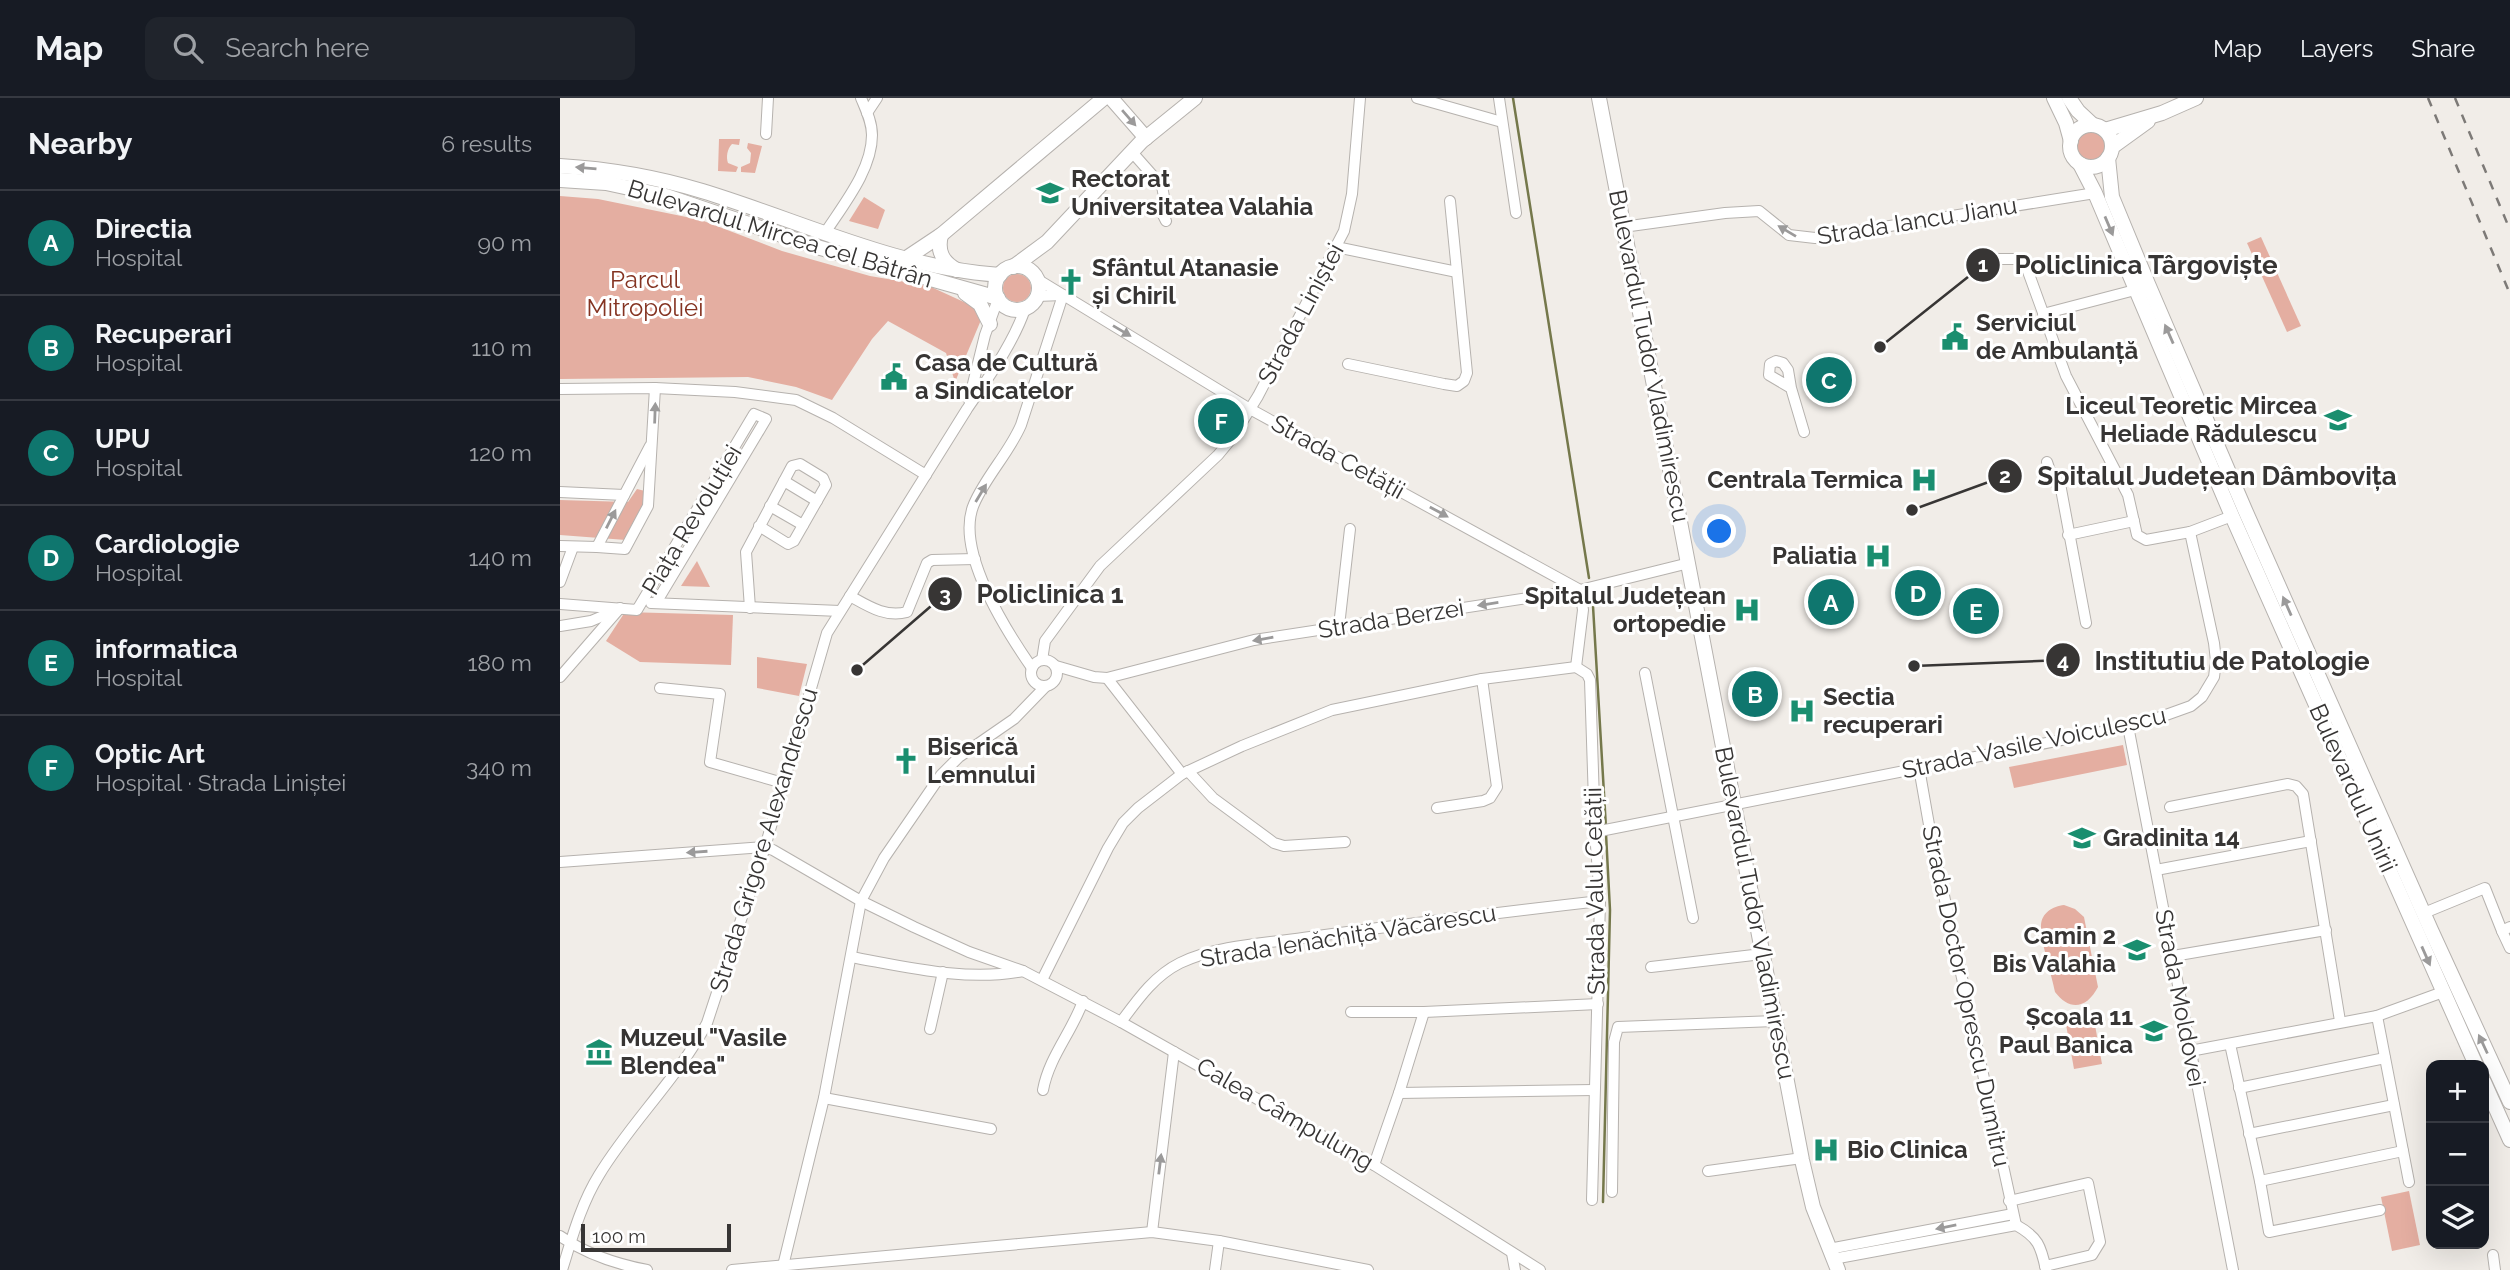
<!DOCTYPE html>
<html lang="en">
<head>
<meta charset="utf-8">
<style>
	:root { --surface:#171b24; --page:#20242c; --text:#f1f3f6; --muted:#9ea1a6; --line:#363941; --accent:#0f766e }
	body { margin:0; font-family:Raleway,sans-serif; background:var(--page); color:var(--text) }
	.controls { position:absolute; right:21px; bottom:21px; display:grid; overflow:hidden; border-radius:14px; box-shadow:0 7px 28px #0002 }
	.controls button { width:63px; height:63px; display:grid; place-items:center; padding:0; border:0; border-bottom:2px solid var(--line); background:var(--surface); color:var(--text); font:35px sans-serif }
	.scale { position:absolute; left:21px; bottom:18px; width:150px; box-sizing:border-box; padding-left:7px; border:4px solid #373534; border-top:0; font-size:19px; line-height:24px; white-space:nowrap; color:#373534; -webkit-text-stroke:5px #fff; paint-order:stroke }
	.you { position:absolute; left:1160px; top:434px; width:24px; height:24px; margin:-18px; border:5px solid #fff; border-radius:50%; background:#1a73e8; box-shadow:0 0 0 10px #1a73e833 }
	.badge { display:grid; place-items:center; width:46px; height:46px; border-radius:50%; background:var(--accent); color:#fff; font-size:23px; font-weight:700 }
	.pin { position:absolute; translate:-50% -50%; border:4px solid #fff; box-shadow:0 2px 7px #0006 }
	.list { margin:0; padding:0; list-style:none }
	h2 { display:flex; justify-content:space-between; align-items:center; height:91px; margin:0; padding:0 28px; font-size:30px }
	h2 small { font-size:23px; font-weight:400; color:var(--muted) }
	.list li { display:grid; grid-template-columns:46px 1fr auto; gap:21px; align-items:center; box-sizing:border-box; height:105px; padding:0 28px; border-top:2px solid var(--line) }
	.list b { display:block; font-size:26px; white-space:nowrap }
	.list p { margin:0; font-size:23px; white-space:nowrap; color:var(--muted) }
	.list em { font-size:23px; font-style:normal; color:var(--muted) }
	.icon { flex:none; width:38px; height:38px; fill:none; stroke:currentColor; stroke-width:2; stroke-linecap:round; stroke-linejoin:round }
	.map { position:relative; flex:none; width:1950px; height:1172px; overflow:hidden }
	header { display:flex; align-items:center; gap:42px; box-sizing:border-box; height:98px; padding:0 35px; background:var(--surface); border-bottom:2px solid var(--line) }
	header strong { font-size:33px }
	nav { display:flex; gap:38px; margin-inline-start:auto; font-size:24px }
	.search { width:490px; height:63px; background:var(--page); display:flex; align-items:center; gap:18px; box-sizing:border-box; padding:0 24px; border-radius:14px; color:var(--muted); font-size:26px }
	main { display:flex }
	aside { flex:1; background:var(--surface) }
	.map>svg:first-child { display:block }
	.green { fill:#e4aea1 }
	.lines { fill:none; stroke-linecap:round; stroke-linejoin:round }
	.stream { stroke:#75784b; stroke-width:2.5 }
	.minor-casing { stroke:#b6b2ae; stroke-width:12 }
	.major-casing { stroke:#b6b2ae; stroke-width:16 }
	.minor { stroke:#fff; stroke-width:10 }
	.major { stroke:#fff; stroke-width:14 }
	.rail { stroke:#7d7a77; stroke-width:2.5; stroke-dasharray:9 9; stroke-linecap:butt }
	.oneway { fill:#9b9a9a }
	.labels { text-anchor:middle; stroke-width:6; stroke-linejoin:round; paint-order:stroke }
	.poi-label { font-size:24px; font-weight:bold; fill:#373534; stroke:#fff; text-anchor:start }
	.street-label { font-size:24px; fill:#373534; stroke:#fff }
	.park-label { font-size:24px; fill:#843321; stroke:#fff }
	.leader { fill:none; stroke:#373534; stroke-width:2.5 }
	.callout-dot { fill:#373534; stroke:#fff; stroke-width:2.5 }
	.mark-label { font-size:21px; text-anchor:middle; font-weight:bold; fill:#fff }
	.callout-label { font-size:26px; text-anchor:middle; font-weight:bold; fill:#373534; stroke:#fff; stroke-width:6; stroke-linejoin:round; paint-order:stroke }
</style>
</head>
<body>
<header>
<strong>Map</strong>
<div class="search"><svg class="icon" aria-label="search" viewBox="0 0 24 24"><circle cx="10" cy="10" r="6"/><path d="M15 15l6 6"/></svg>Search here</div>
<nav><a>Map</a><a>Layers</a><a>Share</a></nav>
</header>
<main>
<aside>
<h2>Nearby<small>6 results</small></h2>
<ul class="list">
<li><span class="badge">A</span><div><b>Directia</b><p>Hospital</p></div><em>90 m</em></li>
<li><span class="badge">B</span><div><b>Recuperari</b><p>Hospital</p></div><em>110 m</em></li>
<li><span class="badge">C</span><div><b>UPU</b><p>Hospital</p></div><em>120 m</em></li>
<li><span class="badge">D</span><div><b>Cardiologie</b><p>Hospital</p></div><em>140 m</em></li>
<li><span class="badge">E</span><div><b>informatica</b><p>Hospital</p></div><em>180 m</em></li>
<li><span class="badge">F</span><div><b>Optic Art</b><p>Hospital · Strada Liniștei</p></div><em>340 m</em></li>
</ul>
</aside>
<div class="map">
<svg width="1950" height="1172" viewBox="0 0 1950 1172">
	<rect width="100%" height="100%" fill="#f1ede8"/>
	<g class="green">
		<circle cx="1532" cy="48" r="15"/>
		<path d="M 159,41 L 180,41 L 179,47 L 172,46 C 167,51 166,59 168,65 L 178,69 L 176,74 L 158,73 Z"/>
		<polygon points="188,45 202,48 195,75 181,74 181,69 190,65 191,55 187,50"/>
		<polygon points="0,98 38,101 141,122 222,153 310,178 369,188 417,210 421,222 395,284 386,255 328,223 312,241 272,302 236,289 188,279 0,281"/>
		<polygon points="304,99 325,112 318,131 289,123"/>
		<polygon points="1701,139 1741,228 1727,234 1687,145"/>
		<circle cx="457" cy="190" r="14"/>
		<polygon points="77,391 85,393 84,405 66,442 0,437 0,402 68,404"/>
		<polygon points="137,463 150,489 121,488"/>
		<polygon points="65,514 173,517 171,567 80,564 46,543"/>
		<polygon points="197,559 247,566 239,598 197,590"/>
		<polygon points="1563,647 1567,667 1454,690 1449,669"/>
		<path d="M 1504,807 L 1515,811 L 1524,819 L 1538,889 C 1527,910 1510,914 1495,894 C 1492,878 1480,841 1481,828 C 1481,815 1493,808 1504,807 Z"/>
		<polygon points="1533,916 1542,966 1514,971 1505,921"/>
		<polygon points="1849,1093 1860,1147 1832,1153 1821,1099"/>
	</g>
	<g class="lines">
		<g class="stream">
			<polyline points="953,0 1029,480"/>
			<polyline points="1033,508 1046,730"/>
			<polyline points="1043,1104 1050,812 1046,736"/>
		</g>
		<defs>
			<g id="minor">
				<polyline points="857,0 942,24"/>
				<polyline points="939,0 956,115"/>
				<polyline points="307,15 317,0"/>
				<polyline points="206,36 208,0"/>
				<polyline points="571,53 602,88 604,99 600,111 606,123"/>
				<polyline points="1063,129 1165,115 1199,113 1229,137 1255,140 1535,95"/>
				<path d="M 265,135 C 283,107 312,72 312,37 C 312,24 306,12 301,0"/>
				<polyline points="776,149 897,174"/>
				<polyline points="1438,161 1461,161 1466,168 1506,278 1568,397 1577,437 1586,442 1630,434 1672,418"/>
				<polyline points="477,181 690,311 1020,492"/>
				<polyline points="477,198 503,197"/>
				<polyline points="1483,216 1575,192"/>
				<polyline points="788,266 884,286 897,288 904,283 907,275 890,103"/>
				<polyline points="1231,290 1228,272 1223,265 1216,263 1210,266 1209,277 1231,290 1244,334"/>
				<polyline points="0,291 95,290 175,294 236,302 273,320 366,377"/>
				<polyline points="409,302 425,237 438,201"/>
				<polyline points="1487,364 1493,382 1501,391 1526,525"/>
				<polyline points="224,383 257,403"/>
				<polyline points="0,394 64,397"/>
				<polyline points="210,408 243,427"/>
				<polyline points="1508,437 1574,423"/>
				<polyline points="0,448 37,449 90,348"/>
				<polyline points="37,449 65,451 88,408 95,290"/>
				<polyline points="0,484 13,449"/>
				<path d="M 290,498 C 308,508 326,520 347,514 L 367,465 L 372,462 L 415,461"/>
				<polyline points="91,505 280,513"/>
				<polyline points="0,506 77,512 194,316 206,321 96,505"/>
				<polyline points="190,510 186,454 232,368 240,366 263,380 266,387 234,443 228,446 199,428"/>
				<polyline points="0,528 31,523 57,512"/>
				<polyline points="779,528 790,431"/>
				<circle cx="484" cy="575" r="13"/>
				<polyline points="482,562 485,543 540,468 658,357 672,340 698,298 784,133 792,96 800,0"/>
				<polyline points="496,568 534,579 547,580 694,542 1020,492 1129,465"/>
				<polyline points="1016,569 1027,576 1030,582 1035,734 1040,803 1032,1102"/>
				<polyline points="1016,569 1023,512 1020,492"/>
				<path d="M 472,570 C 447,534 394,452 414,406 C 426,378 449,355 461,327 L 503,197"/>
				<polyline points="1085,575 1133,820"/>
				<polyline points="0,579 60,510"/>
				<polyline points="547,580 622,676"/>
				<polyline points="100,590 160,596 150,664 223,685"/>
				<polyline points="1568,628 1673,1172"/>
				<polyline points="1359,670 1371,738 1456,1127"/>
				<polyline points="628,673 653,700 714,745 724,748 785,744"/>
				<polyline points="1610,709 1728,686 1736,688 1743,696 1780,923"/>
				<polyline points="877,710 923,703 930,700 937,689 922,581"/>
				<polyline points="1035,734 1557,631 1592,622 1631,608 1642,599 1654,579 1656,563 1654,545 1630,434"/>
				<polyline points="0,764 205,749 213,752 301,803 354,829 409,854 463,873 561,924 814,1067 980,1172"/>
				<polyline points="1596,772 1751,743"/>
				<polyline points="1864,815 1925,790 1942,833 1950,829"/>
				<polyline points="1942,833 1950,850"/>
				<polyline points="1613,858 1766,832"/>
				<path d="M 291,859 C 347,869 406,884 463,873"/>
				<polyline points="1091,869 1202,856"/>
				<polyline points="482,882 548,750 563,725 578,710 622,676 682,648 772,612 922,581 1016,569"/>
				<polyline points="791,914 864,914 1038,906"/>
				<polyline points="1817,918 1849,1084"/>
				<path d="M 561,924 C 578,901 594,878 620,865 C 657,847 710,845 750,839 C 847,826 943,814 1040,803"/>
				<polyline points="370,931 383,874"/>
				<polyline points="1670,946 1700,1083 1843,1053"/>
				<polyline points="1630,953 1817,918 1883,894"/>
				<polyline points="1679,990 1825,960"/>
				<path d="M 483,992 C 489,959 512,934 523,903"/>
				<polyline points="839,995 1034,992"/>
				<polyline points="264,1000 431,1031"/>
				<polyline points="1689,1036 1834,1007"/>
				<polyline points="814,1067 839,995 864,914"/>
				<polyline points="1148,1073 1242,1060"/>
				<polyline points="1700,1083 1709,1134 1820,1112"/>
				<polyline points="1052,1094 1054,944 1058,929 1215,923"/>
				<polyline points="1449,1103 1528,1085 1540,1144 1532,1157 1485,1168"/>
				<polyline points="592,1134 614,954"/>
				<path d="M 0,1138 C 26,1156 56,1166 87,1172"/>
				<polyline points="1269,1151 1453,1116"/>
				<polyline points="952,1155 955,1172"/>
				<polyline points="1933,1157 1935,1172"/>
				<path d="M 1273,1161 L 1456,1127 C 1478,1139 1481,1148 1486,1172"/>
				<path d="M 2,1172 C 12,1140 21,1106 39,1077 C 71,1024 118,980 147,925 L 205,749 L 267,535 L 407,311 C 428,280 453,246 465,211"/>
				<polyline points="172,1172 592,1134 659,1143 808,1172"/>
				<polyline points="222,1172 264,1000 301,803 324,760 381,677 399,659 454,621 486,588"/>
				<polyline points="655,1172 659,1143"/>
			</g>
			<g id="major">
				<polyline points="551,0 586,40"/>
				<polyline points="1039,0 1242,1062 1253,1109 1278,1172"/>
				<polyline points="1494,0 1506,25 1511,43"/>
				<polyline points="1509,0 1518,13 1533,27"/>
				<circle cx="1531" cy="48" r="21"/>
				<polyline points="1545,32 1602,15 1636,0"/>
				<polyline points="1552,49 1588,23"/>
				<polyline points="1548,60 1552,99 1588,186 1685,412 1871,832 1950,1004"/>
				<polyline points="1520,66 1535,95 1672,418 1916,967"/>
				<path d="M 0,68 C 48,71 96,79 142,93 C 241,123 336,170 440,177"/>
				<polyline points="0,82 46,85 106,98 257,149 438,200"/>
				<path d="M 381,137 C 377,153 382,164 397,172"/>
				<polyline points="345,161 381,137 544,0"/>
				<circle cx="457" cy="190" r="22"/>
				<polyline points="453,169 487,144 582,43 635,0"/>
				<polyline points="405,195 420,206 430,226"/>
				<polyline points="1924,984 1950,1042"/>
			</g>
		</defs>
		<use href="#minor" class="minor-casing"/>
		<use href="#major" class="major-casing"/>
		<use href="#minor" class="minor"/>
		<use href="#major" class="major"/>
		<g class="rail">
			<polyline points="1868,0 1950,196"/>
			<polyline points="1895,0 1950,132"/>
		</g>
	</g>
	<defs><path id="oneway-solid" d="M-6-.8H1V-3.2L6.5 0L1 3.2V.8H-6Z" transform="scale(1.75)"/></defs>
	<g class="oneway">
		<use href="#oneway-solid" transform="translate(569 20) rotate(49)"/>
		<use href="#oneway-solid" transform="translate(26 70) rotate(-175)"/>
		<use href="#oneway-solid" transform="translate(1549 128) rotate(67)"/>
		<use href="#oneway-solid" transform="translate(1227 133) rotate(-149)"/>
		<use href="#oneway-solid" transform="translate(562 233) rotate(31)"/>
		<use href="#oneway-solid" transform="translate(1609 236) rotate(-114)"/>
		<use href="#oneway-solid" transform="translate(95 315) rotate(-88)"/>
		<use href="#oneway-solid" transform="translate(421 395) rotate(-59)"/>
		<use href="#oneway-solid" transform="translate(879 414) rotate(29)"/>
		<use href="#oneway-solid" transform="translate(51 421) rotate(-63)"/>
		<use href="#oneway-solid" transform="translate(928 506) rotate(171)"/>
		<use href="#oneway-solid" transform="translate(1727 508) rotate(-114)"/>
		<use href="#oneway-solid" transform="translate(703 541) rotate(170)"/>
		<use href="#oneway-solid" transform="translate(137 754) rotate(176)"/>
		<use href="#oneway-solid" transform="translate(1866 858) rotate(66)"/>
		<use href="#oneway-solid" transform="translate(1923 946) rotate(-115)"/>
		<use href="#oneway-solid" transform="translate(600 1066) rotate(-83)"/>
		<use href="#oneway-solid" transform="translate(1386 1129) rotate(169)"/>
	</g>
	<defs>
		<symbol id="school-bare" viewBox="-9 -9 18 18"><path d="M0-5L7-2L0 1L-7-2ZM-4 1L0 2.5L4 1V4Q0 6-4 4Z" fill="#1a8e6f" stroke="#fff" stroke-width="2.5" paint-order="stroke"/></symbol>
		<symbol id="church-bare" viewBox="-9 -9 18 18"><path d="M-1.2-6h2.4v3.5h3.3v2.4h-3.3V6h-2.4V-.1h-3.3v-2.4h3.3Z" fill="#1a8e6f" stroke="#fff" stroke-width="2.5" paint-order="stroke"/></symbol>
		<symbol id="civic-bare" viewBox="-9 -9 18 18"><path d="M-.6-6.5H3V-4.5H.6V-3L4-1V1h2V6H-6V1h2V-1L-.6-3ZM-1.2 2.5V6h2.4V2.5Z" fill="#1a8e6f" stroke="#fff" stroke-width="2.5" paint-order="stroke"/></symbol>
		<symbol id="hospital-bare" viewBox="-9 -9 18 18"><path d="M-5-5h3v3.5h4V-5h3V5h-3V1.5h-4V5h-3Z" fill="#1a8e6f" stroke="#fff" stroke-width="2.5" paint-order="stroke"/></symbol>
		<symbol id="museum-bare" viewBox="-9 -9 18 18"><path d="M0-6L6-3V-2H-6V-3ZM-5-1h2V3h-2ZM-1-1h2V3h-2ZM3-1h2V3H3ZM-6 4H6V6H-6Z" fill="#1a8e6f" stroke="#fff" stroke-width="2.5" paint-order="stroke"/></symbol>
	</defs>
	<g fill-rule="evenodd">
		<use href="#school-bare" x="471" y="76" width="38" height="38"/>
		<use href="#church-bare" x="492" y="165" width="38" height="38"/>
		<use href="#civic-bare" x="1376" y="220" width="38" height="38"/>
		<use href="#civic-bare" x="315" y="260" width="38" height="38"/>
		<use href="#school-bare" x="1759" y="303" width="38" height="38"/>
		<use href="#hospital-bare" x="1345" y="363" width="38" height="38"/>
		<use href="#hospital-bare" x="1299" y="439" width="38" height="38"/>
		<use href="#hospital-bare" x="1168" y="493" width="38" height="38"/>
		<use href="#hospital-bare" x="1223" y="594" width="38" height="38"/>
		<use href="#church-bare" x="327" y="644" width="38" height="38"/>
		<use href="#school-bare" x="1503" y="721" width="38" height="38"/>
		<use href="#school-bare" x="1558" y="833" width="38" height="38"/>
		<use href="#school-bare" x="1575" y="914" width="38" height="38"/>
		<use href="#museum-bare" x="20" y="935" width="38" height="38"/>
		<use href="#hospital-bare" x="1247" y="1033" width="38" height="38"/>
	</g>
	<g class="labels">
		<g class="poi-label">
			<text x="511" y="89">Rectorat<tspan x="511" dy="28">Universitatea Valahia</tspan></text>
			<text x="532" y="178">Sfântul Atanasie<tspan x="532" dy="28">și Chiril</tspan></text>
			<text x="1416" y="233">Serviciul<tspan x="1416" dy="28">de Ambulanță</tspan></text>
			<text x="355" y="273">Casa de Cultură<tspan x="355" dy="28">a Sindicatelor</tspan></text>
			<text x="1757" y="316" text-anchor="end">Liceul Teoretic Mircea<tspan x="1757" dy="28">Heliade Rădulescu</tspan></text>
			<text x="1343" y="390" text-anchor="end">Centrala Termica</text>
			<text x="1297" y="466" text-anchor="end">Paliatia</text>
			<text x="1166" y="506" text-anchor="end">Spitalul Județean<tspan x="1166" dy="28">ortopedie</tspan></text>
			<text x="1263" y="607">Sectia<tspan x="1263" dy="28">recuperari</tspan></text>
			<text x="367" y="657">Biserică<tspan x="367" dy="28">Lemnului</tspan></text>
			<text x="1543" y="748">Gradinita 14</text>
			<text x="1556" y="846" text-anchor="end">Camin 2<tspan x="1556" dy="28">Bis Valahia</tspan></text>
			<text x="1573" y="927" text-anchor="end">Școala 11<tspan x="1573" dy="28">Paul Banica</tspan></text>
			<text x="60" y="948">Muzeul "Vasile<tspan x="60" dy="28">Blendea"</tspan></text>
			<text x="1287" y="1060">Bio Clinica</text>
		</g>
		<g class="street-label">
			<text transform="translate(1357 123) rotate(-9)" y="8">Strada Iancu Jianu</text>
			<text transform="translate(220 136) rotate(17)" y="8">Bulevardul Mircea cel Bătrân</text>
			<text transform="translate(741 216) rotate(-62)" y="8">Strada Liniștei</text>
			<text transform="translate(1089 258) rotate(79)" y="8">Bulevardul Tudor Vladimirescu</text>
			<text transform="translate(778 359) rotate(29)" y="8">Strada Cetății</text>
			<text transform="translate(132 422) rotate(-59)" y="8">Piața Revoluției</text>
			<text transform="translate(831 521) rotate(-9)" y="8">Strada Berzei</text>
			<text transform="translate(1474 645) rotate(-12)" y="8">Strada Vasile Voiculescu</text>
			<text transform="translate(1793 690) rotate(66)" y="8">Bulevardul Unirii</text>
			<text transform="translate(204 742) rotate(-73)" y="8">Strada Grigore Alexandrescu</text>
			<text transform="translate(1035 793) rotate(-91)" y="8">Strada Valul Cetății</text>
			<text transform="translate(1195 815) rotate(79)" y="8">Bulevardul Tudor Vladimirescu</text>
			<text transform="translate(788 838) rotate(-9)" y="8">Strada Ienăchiță Văcărescu</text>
			<text transform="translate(1406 898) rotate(78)" y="8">Strada Doctor Oprescu Dumitru</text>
			<text transform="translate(1620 900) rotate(79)" y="8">Strada Moldovei</text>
			<text transform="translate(725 1016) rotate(30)" y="8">Calea Câmpulung</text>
		</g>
		<g class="park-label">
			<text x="85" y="190">Parcul<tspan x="85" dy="28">Mitropoliei</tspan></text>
		</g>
	</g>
	<path class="leader" d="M1320 249L1423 167M1352 412L1445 378M297 572L385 496M1354 568L1503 562"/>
	<g class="callout-dot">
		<circle cx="1320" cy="249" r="7"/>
		<circle cx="1352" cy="412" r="7"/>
		<circle cx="297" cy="572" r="7"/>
		<circle cx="1354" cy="568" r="7"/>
		<circle cx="1423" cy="167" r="18"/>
		<circle cx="1445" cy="378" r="18"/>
		<circle cx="385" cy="496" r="18"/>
		<circle cx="1503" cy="562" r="18"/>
	</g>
	<g class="mark-label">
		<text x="1423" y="174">1</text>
		<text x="1445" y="385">2</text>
		<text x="385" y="504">3</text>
		<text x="1503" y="570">4</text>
	</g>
	<g class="callout-label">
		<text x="1586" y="176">Policlinica Târgoviște</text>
		<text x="1657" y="387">Spitalul Județean Dâmbovița</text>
		<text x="490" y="505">Policlinica 1</text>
		<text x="1672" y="572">Institutiu de Patologie</text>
	</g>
</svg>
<div class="controls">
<button>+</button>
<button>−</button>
<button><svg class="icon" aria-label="layers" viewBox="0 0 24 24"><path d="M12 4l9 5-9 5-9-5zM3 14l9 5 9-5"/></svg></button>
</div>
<div class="scale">100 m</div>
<div class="you"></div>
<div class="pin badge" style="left:1271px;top:504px">A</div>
<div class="pin badge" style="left:1195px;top:596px">B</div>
<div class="pin badge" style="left:1269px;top:282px">C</div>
<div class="pin badge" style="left:1358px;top:495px">D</div>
<div class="pin badge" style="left:1416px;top:513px">E</div>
<div class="pin badge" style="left:661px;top:323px">F</div>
</div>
</main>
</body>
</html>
